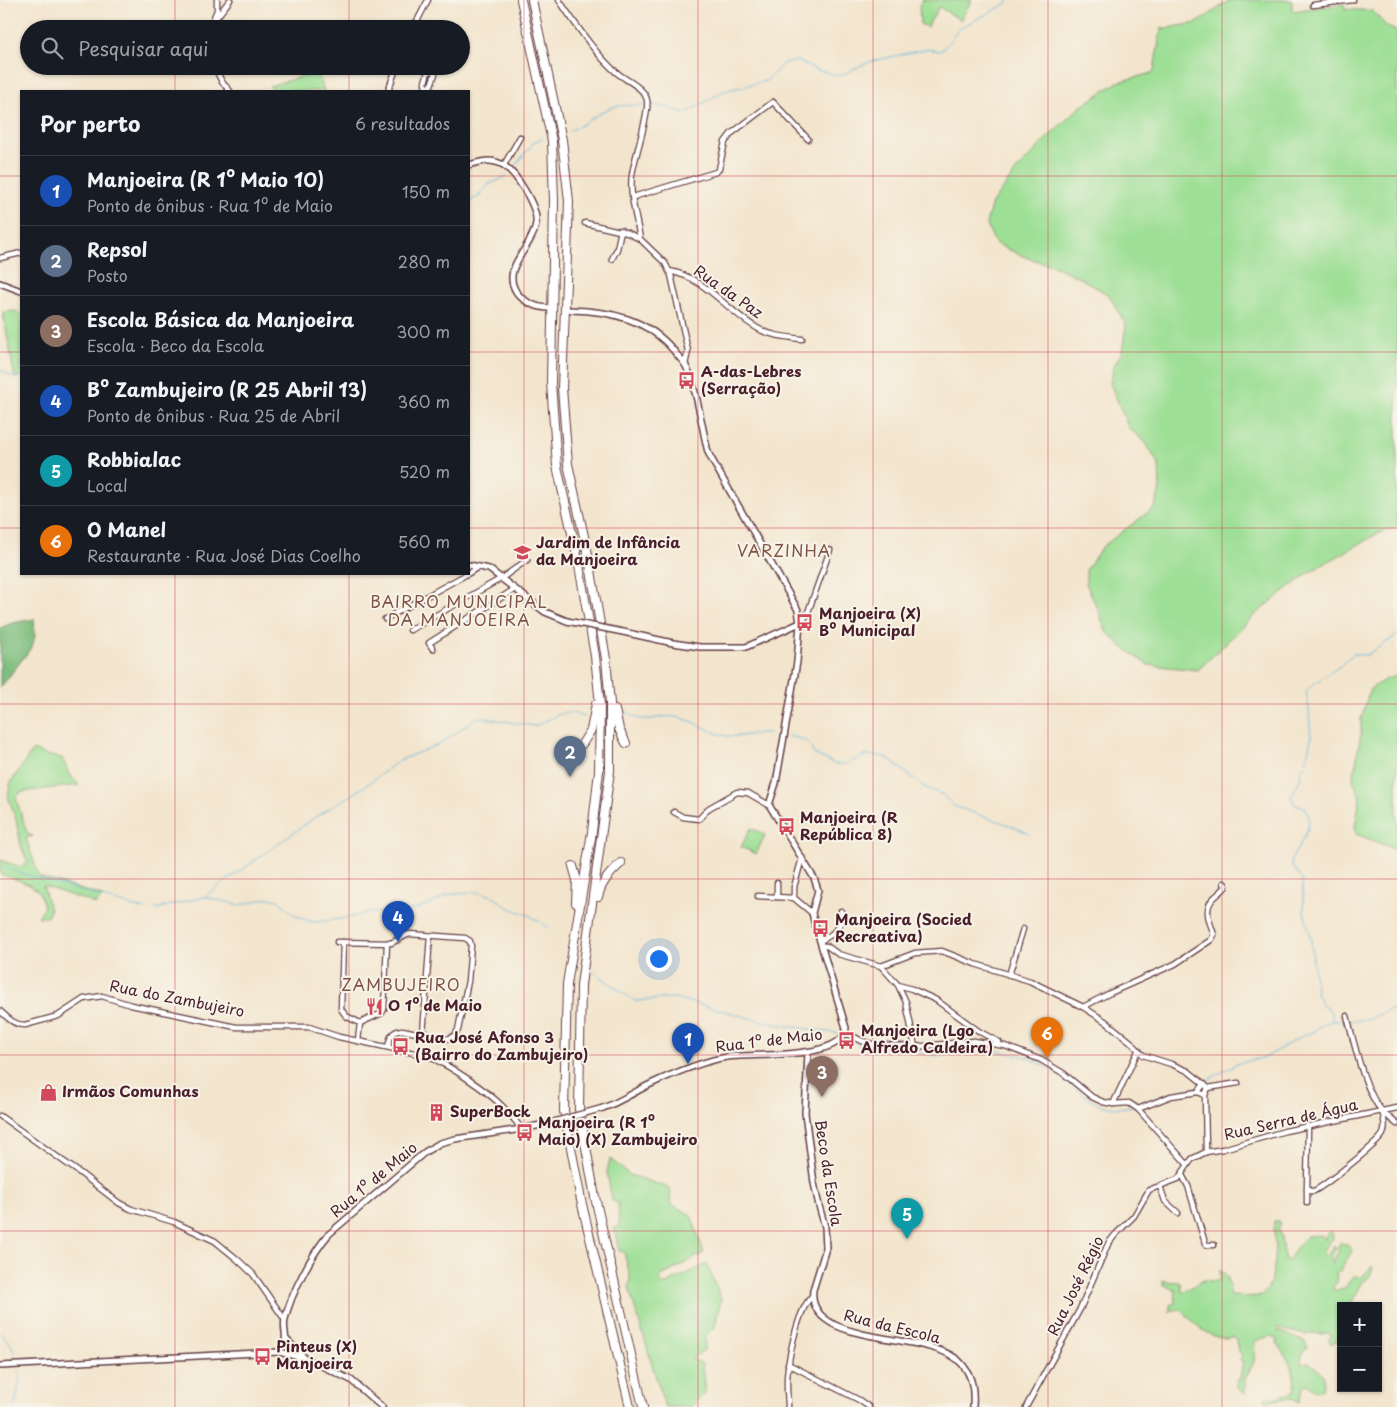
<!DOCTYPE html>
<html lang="pt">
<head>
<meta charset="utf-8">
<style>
	:root { --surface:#171b24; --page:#242831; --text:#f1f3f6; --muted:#9ea1a6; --line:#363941; --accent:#1a73e8 }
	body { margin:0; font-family:"Playpen Sans",sans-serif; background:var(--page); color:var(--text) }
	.controls { position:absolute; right:15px; bottom:15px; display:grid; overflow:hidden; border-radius:0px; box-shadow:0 1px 4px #0004 }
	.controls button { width:45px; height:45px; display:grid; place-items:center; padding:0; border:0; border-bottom:1px solid var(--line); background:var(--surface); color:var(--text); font:25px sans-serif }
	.you { position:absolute; left:658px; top:958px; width:18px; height:18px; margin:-12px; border:4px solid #fff; border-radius:50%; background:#1a73e8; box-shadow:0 0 0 8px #1a73e833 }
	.badge { display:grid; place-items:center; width:32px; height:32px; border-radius:50%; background:var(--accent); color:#fff; font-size:16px; font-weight:700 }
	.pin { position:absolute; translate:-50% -41px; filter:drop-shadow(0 1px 2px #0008) }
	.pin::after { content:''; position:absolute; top:26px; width:18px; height:15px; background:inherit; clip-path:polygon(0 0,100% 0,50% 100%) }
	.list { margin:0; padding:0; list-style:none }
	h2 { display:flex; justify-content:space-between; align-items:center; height:65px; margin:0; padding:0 20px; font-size:21px }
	h2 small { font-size:16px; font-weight:400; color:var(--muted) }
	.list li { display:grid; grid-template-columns:32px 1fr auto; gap:15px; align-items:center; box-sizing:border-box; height:70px; padding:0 20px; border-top:1px solid var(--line) }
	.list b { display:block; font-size:19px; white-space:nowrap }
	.list p { margin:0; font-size:16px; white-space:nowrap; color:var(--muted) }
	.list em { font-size:16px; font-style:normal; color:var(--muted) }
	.icon { flex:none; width:28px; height:28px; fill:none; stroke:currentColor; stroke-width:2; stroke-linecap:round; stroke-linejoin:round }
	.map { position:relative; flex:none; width:1397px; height:1407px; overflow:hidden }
	.search { position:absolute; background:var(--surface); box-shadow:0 1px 4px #0004; left:20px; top:20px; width:450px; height:55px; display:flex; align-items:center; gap:12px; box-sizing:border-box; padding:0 18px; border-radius:28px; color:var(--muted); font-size:19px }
	.panel { position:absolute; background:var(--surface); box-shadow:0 1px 4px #0004; left:20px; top:90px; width:450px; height:485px; border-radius:0px }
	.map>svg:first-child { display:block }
	.green { fill:#9ddf95; stroke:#747f60 }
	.forest { fill:#7ebe7e; stroke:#646e54 }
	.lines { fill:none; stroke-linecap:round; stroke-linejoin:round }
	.stream { stroke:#61b6dd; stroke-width:1 }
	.minor-casing { stroke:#633d43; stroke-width:7 }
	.tertiary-casing { stroke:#633d43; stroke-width:8 }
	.motorway-casing { stroke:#633d43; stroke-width:10 }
	.minor { stroke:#fff; stroke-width:4.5 }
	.tertiary { stroke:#fff; stroke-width:5 }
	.motorway { stroke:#fff; stroke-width:8 }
	.tertiary-bridge-casing { stroke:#633d43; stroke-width:8; stroke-linecap:butt }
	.tertiary-bridge { stroke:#fff; stroke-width:5 }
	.grid { fill:none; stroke:#d1495b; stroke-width:1; stroke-opacity:0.55 }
	.labels { text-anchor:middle; stroke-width:4; stroke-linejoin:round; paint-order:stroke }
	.street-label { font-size:15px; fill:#4a1f2b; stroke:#f7f3e8 }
	.poi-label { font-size:15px; font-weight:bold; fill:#4a1f2b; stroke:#f7f3e8; text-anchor:start }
	.neighbourhood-label { font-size:16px; letter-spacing:1px; fill:#815345; stroke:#f7f3e8 }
</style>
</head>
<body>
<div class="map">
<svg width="1397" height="1407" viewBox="0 0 1397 1407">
	<rect width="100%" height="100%" fill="#f7f3e8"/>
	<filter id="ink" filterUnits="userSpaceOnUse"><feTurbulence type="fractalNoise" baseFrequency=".02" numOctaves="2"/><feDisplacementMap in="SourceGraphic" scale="10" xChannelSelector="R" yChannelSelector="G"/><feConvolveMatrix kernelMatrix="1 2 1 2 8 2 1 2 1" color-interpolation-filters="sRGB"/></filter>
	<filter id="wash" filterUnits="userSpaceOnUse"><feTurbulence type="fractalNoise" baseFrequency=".0096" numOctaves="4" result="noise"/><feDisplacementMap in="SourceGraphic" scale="20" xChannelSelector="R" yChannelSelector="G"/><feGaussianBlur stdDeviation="1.12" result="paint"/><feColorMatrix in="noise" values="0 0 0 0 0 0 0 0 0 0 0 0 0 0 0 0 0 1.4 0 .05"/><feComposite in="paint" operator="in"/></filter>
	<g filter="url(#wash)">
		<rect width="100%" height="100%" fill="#f3e5cd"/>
		<g class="green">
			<polygon points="922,0 972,0 961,19 959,19 939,7 927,27 920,24 919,6"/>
			<polygon points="1230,0 1292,0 1292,11 1344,4 1345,9 1373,11 1385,25 1397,32 1397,527 1377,534 1308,573 1258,612 1198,670 1148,665 1123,647 1106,631 1098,609 1086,584 1086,570 1102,547 1155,507 1160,489 1159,465 1146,443 1128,427 1110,383 1114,366 1122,352 1126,325 1109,295 1080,278 1055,266 1027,258 995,243 986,223 992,203 1017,170 1049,136 1080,107 1118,82 1152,73 1154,70 1161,29 1197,23"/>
			<polygon points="318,72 324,91 275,91 269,86"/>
			<polygon points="16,311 21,315 21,376 15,378 3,312"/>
			<polygon points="1397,676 1397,850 1356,834 1355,827 1360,796 1353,780 1361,733 1361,719 1370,689 1386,679"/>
			<polygon points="33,750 46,755 62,758 69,774 79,785 21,792 16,798 26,830 29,835 33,836 26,838 39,877 103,896 96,904 43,886 50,910 47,917 38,917 44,907 39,892 34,888 23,882 0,874 0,860 21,867 28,863 21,846 16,820 8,796 11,782"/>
			<polygon points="751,828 765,835 756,854 741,847"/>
			<polygon points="610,1159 630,1175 670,1188 671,1204 691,1215 704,1253 660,1277 662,1286 707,1264 721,1299 715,1326 705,1336 705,1349 692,1359 702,1364 705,1393 690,1407 665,1407 629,1288 630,1277 624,1252 619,1251 614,1228 619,1227 618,1203 612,1201 607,1172"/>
			<path d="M 1274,1221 L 1279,1221 L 1281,1224 L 1278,1228 C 1284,1238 1280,1251 1286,1260 L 1289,1260 L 1296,1248 L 1307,1236 L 1322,1235 L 1325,1239 L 1327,1233 L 1330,1231 L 1332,1233 L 1333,1238 L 1324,1249 L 1322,1256 L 1326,1256 L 1334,1245 L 1336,1248 L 1330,1258 L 1333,1264 L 1336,1255 L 1339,1252 L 1338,1248 L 1339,1244 L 1347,1244 L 1352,1251 L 1339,1272 L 1336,1274 L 1338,1281 L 1333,1287 L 1334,1291 L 1346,1287 C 1349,1281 1351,1277 1358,1276 L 1361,1278 L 1372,1266 L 1373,1268 L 1370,1276 L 1362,1283 L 1350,1306 L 1341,1306 L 1341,1341 L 1337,1340 L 1331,1344 L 1329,1340 L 1331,1335 L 1329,1333 L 1322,1334 L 1312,1333 L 1305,1335 L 1277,1328 L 1278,1331 C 1287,1333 1297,1339 1306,1343 L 1307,1348 L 1302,1354 L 1301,1365 L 1309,1362 L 1324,1375 L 1322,1390 L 1314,1390 L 1307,1384 L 1304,1385 L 1299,1402 L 1293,1398 L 1266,1401 L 1265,1399 L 1266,1396 L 1272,1398 L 1294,1392 C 1297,1373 1288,1357 1277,1343 L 1277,1339 L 1270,1336 L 1255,1341 L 1254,1362 L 1245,1378 L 1245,1394 L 1239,1390 L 1236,1384 L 1237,1380 L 1240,1378 L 1243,1362 L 1240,1360 L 1242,1354 L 1238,1351 L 1236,1339 L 1233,1337 C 1213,1343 1194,1324 1182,1310 L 1172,1310 L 1170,1312 L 1170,1305 L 1175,1303 L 1176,1291 L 1163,1284 L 1163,1280 C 1169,1283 1175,1280 1181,1283 L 1182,1292 L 1204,1280 L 1216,1281 L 1220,1280 L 1220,1270 L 1227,1276 L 1231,1296 C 1239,1296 1250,1298 1258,1296 C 1280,1291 1274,1238 1274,1221 Z"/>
		</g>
		<polygon class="forest" points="34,619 35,636 32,647 0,688 0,628 12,623"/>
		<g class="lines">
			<g class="stream">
				<polyline points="650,104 686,113 724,91 766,81 784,63 798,61 814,69 839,76 869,62 926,49 939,51 943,49 960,28 1006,4 1009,0"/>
				<path d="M 569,131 C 586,125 600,109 617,106 C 626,104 635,107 645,105"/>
				<polyline points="514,167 535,141 542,139"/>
				<polyline points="469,201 478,197 488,185 507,176"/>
				<polyline points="0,370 15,378 21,376"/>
				<path d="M 625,710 C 643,728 656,714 676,717 C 694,719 709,733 727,736 C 741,738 755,732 769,733"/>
				<polyline points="788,736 804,740 808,743 814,754 835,764 846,764 866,755 886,757 924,787 943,795 954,806 1015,827 1029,834"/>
				<polyline points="0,867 141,909 147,909"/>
				<polyline points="205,897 240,905 268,898 278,900 295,915 309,921 317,922 353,917 365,913 406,912 431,904 447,895 478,892 493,896 509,908 529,915 549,928"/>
				<polyline points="155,909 204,897 314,818 365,786 400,760 440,744 478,717 535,726 562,713 571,713 585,717"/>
				<polyline points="595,973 635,1001 675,998 769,1023 842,1034"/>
				<path d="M 1333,1020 L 1331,1011 L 1322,1005 L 1316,992 L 1311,939 L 1304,912 L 1302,880 L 1292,866 L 1291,861 C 1298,843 1318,826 1304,807 L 1295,804 L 1291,797 C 1297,782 1301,785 1301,768 L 1305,766 L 1311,738 L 1309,710 L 1306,691 L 1311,686 L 1340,666 L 1353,654 L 1367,655 L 1397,635"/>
				<polyline points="1350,1021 1368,1019 1397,1007"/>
				<path d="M 845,1036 C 869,1050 868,1050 895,1048"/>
				<path d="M 909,1049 C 917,1051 923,1055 931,1055 C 936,1056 945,1057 950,1054 C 955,1052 958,1049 964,1048 C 977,1045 989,1050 1001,1052 C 1011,1054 1019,1054 1028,1058 C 1037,1062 1047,1066 1055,1072 C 1082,1090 1095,1115 1132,1106"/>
				<polyline points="1204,1082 1236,1064 1266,1057 1304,1035 1313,1032 1325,1023 1333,1021 1346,1021"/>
				<polyline points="1136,1105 1174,1092 1195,1088 1200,1084"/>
				<path d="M 0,1333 C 10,1338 14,1351 17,1362"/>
				<polyline points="15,1407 20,1378 18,1366"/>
			</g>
		</g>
	</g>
	<g filter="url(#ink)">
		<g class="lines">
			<defs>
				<g id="minor">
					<path d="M 559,0 C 575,23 595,54 616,72 C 625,80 644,87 647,100 C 650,112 634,159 632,175 C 629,196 637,219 640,239"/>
					<polyline points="1313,5 1353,0"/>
					<polyline points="216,18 230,0"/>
					<polyline points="416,22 430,29"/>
					<polyline points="209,29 217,10 217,0"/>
					<polyline points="413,29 428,0"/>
					<polyline points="214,66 222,82 230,91"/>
					<polyline points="388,91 397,66"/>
					<polyline points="426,91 431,85 435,74 432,70 428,72 425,82 426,90"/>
					<polyline points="504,165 520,137"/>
					<polyline points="633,197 716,172 719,169 725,142 732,133 773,102 808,139"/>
					<polyline points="585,223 628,233 640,239 665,263 671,275 688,351 685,365"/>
					<polyline points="0,258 21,253"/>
					<polyline points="612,259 617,249 621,230"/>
					<path d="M 669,271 C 705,277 727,311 757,328 C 770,336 787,337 802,339"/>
					<polyline points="469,573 478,567"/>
					<polyline points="385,619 467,574"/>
					<polyline points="800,623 807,615 830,550"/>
					<polyline points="410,630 502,578 527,560"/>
					<polyline points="433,649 429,643 515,589"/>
					<polyline points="674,812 683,817 699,819 709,808 737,792 748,793 769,805"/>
					<polyline points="777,883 777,897"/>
					<polyline points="758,896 794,898 812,913"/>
					<polyline points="794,898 794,887 802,858"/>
					<path d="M 820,941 C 831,936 845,926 841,911"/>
					<path d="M 337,942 L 391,943 L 409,934 L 465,938 L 470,941 L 471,946 L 468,981 L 458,1030 C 455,1036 453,1038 446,1039 L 402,1030 C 391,1031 390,1038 388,1047"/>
					<polyline points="343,942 341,1009 346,1016 360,1023 358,1041"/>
					<polyline points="822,946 827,946 838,954 881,966 898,985 912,989 936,1000 980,1032 999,1042"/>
					<polyline points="881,966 915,953 942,951 975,964 1030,981 1083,1007 1105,1021 1131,1042 1143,1055 1171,1064 1188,1071 1204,1084"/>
					<polyline points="1009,975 1023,929"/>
					<polyline points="898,985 906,1002 915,1047"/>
					<path d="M 1083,1007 L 1110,993 L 1175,964 L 1211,940 L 1214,935 C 1211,924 1203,911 1212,900 C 1216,895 1222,892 1226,886 L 1224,883"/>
					<path d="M 0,1011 C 8,1018 14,1025 25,1025 L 58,1016 L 84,999 L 102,996 L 131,1005 L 236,1027 L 309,1027 L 339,1037 L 428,1056 C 450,1066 487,1090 504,1108 C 510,1114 516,1122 522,1129"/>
					<path d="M 1347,1016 C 1354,1042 1364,1091 1382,1111 C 1387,1116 1392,1120 1397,1124"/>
					<polyline points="360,1023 382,1013 384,1009 387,943"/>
					<polyline points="846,1033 862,1041 872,1044 915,1047 974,1041 1005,1046 1041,1060 1063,1073 1092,1097 1103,1102 1113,1104 1129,1103 1138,1109 1171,1096 1198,1092"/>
					<polyline points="423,1034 430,936"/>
					<polyline points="1208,1088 1238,1083"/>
					<polyline points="1205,1095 1198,1092 1204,1084 1208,1088 1205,1095 1206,1152"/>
					<polyline points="1113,1104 1138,1051"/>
					<polyline points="1138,1109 1187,1164"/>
					<polyline points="0,1116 80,1173 119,1203 131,1209 174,1222 215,1241 237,1259 253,1274 285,1320"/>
					<path d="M 1308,1126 L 1307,1189 L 1310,1191 L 1314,1191 C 1324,1186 1379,1143 1383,1134 C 1386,1128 1384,1117 1382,1111"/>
					<polyline points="1182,1175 1188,1186 1205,1243 1207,1245 1214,1245"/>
					<polyline points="1160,1186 1165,1201 1178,1213"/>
					<polyline points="1307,1203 1307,1189"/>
					<polyline points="788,1364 859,1400 869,1407"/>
					<path d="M 788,1407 C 788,1400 787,1394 787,1387 C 786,1366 797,1311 812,1296"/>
					<polyline points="1026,1407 1080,1309 1108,1244 1115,1235 1134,1216 1149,1190 1178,1179 1192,1159 1206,1152 1223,1149 1285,1131 1397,1108"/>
				</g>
				<g id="tertiary">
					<path d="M 469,165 C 479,162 489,159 499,163 C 514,168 538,207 536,223 C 534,247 499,268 517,293 C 525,303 535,307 547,308"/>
					<polyline points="0,283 21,291"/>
					<path d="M 571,310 C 610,311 648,319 674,351 C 678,356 683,361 686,366 C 698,393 701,424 708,452 L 712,460 L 798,610 L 800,623 L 797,662 L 776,783 L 769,805 L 814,878 L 818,890 L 812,913 L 814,921 L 846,1028 C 844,1061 751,1053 727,1057 C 703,1061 677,1072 655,1082 C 637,1090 622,1101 603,1108"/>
					<polyline points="469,565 489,569 545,612 567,621"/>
					<polyline points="623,632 673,643 700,647 746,647 800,623"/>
					<path d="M 808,1052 L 805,1113 L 814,1183 L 819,1206 L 825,1227 L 826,1248 L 813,1290 C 806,1350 934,1329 962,1364 C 973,1377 974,1391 973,1407"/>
					<polyline points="286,1339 303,1356"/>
					<path d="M 279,1352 C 291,1339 282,1332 285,1319 C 291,1294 312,1253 329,1234 L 425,1152 L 440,1143 L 455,1139 L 522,1129 L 550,1123"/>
					<polyline points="0,1366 279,1352 307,1359 351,1380 382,1407"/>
				</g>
				<g id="motorway">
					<polyline points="521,0 552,141 554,201 551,383 557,466 578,560 595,656 600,705 599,771 592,832 567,984 564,1111 581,1200 630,1407"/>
					<polyline points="532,0 562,140 569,201 562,388 568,464 589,559 606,659 610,703 610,771 581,985 579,1109 595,1197 643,1407"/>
					<polyline points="615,710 619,729 626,743"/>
					<polyline points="582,744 591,730 596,704"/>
					<polyline points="573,866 577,880 576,903"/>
					<path d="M 598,897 C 601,883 610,873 621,863"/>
				</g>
			</defs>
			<use href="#minor" class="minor-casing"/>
			<use href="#tertiary" class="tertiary-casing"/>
			<use href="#motorway" class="motorway-casing"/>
			<use href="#minor" class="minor"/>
			<use href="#tertiary" class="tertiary"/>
			<use href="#motorway" class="motorway"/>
			<defs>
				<g id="tertiary-bridge">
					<polyline points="567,621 623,632"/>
					<polyline points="550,1123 603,1108"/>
				</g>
			</defs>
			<use href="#tertiary-bridge" class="tertiary-bridge-casing"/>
			<use href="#tertiary-bridge" class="tertiary-bridge"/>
		</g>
	</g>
	<path class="grid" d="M 175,0 L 175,29M 349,0 L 349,29M 524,0 L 524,1407M 698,0 L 698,1407M 873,0 L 873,1407M 1048,0 L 1048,1407M 1222,0 L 1222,1407M 175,66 L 175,91M 349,66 L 349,91M 0,176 L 21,176M 469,176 L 1397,176M 0,352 L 21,352M 469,352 L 1397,352M 0,528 L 21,528M 469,528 L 1397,528M 175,574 L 175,1407M 349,574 L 349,1407M 0,704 L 1397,704M 0,879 L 1397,879M 0,1055 L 1397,1055M 0,1231 L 1397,1231"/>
	<defs>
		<symbol id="bus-bare" viewBox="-9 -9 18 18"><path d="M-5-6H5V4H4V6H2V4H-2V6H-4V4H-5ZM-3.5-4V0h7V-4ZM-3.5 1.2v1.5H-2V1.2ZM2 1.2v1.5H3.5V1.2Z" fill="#d1495b" stroke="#f7f3e8" stroke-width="2.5" paint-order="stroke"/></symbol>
		<symbol id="school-bare" viewBox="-9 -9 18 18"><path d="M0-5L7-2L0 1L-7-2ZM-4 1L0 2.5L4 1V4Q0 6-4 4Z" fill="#d1495b" stroke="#f7f3e8" stroke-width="2.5" paint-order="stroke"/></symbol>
		<symbol id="restaurant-bare" viewBox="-9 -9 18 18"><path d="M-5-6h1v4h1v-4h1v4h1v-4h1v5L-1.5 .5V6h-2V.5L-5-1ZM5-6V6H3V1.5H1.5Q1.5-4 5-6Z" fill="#d1495b" stroke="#f7f3e8" stroke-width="2.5" paint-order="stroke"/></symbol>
		<symbol id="shop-bare" viewBox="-9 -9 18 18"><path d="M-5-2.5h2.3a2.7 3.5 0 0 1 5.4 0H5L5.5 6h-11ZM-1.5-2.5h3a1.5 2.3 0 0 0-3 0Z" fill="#d1495b" stroke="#f7f3e8" stroke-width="2.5" paint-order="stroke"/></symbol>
		<symbol id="building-bare" viewBox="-9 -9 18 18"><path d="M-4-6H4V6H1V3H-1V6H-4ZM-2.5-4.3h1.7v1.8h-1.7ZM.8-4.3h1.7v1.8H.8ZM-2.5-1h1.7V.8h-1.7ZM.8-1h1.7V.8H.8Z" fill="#d1495b" stroke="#f7f3e8" stroke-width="2.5" paint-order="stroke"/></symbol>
	</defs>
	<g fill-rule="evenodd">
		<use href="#bus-bare" x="674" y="368" width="25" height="25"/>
		<use href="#school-bare" x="510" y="540" width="25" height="25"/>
		<use href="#bus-bare" x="792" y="610" width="25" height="25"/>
		<use href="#bus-bare" x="774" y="814" width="25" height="25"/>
		<use href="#bus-bare" x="808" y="916" width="25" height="25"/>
		<use href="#restaurant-bare" x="362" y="994" width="25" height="25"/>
		<use href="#bus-bare" x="834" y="1028" width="25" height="25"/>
		<use href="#bus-bare" x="388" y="1034" width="25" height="25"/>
		<use href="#shop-bare" x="36" y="1080" width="25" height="25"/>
		<use href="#building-bare" x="424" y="1100" width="25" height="25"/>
		<use href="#bus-bare" x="512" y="1120" width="25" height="25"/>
		<use href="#bus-bare" x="250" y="1344" width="25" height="25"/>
	</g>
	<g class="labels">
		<g class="street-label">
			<text transform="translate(728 292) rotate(35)" y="5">Rua da Paz</text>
			<text transform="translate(177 999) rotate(11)" y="5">Rua do Zambujeiro</text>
			<text transform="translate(769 1041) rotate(-7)" y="5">Rua 1º de Maio</text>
			<text transform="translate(1291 1120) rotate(-13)" y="5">Rua Serra de Água</text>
			<text transform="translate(828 1173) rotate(81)" y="5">Beco da Escola</text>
			<text transform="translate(374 1180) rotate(-40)" y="5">Rua 1º de Maio</text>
			<text transform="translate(1076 1286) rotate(-64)" y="5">Rua José Régio</text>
			<text transform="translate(892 1327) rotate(14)" y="5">Rua da Escola</text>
		</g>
		<g class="poi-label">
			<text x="701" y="377">A-das-Lebres<tspan x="701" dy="17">(Serração)</tspan></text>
			<text x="536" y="548">Jardim de Infância<tspan x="536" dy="17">da Manjoeira</tspan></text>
			<text x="819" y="619">Manjoeira (X)<tspan x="819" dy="17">Bº Municipal</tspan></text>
			<text x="800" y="823">Manjoeira (R<tspan x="800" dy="17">República 8)</tspan></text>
			<text x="835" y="925">Manjoeira (Socied<tspan x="835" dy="17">Recreativa)</tspan></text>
			<text x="388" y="1011">O 1º de Maio</text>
			<text x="861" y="1036">Manjoeira (Lgo<tspan x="861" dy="17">Alfredo Caldeira)</tspan></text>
			<text x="415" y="1043">Rua José Afonso 3<tspan x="415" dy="17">(Bairro do Zambujeiro)</tspan></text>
			<text x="62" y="1097">Irmãos Comunhas</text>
			<text x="450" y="1117">SuperBock</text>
			<text x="538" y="1128">Manjoeira (R 1º<tspan x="538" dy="17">Maio) (X) Zambujeiro</tspan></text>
			<text x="276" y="1352">Pinteus (X)<tspan x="276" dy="17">Manjoeira</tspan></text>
		</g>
		<g class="neighbourhood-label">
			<text x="784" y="557">VARZINHA</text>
			<text x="459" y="608">BAIRRO MUNICIPAL<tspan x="459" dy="18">DA MANJOEIRA</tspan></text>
			<text x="401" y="991">ZAMBUJEIRO</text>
		</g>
	</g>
</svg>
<div class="controls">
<button>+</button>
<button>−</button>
</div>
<div class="you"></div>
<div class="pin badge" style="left:688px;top:1064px;background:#1a4fb4">1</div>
<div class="pin badge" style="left:570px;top:777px;background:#5c6f8a">2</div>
<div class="pin badge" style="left:822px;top:1097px;background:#8d6e63">3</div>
<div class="pin badge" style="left:398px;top:942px;background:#1a4fb4">4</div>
<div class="pin badge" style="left:907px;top:1239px;background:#0f9aa8">5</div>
<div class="pin badge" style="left:1047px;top:1058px;background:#e8710a">6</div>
<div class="search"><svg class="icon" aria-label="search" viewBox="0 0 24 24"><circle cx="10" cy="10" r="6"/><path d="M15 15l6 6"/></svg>Pesquisar aqui</div>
<section class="panel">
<h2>Por perto<small>6 resultados</small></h2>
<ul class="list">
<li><span class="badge" style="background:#1a4fb4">1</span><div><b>Manjoeira (R 1º Maio 10)</b><p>Ponto de ônibus · Rua 1º de Maio</p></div><em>150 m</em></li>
<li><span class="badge" style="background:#5c6f8a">2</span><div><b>Repsol</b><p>Posto</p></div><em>280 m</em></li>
<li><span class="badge" style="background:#8d6e63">3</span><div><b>Escola Básica da Manjoeira</b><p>Escola · Beco da Escola</p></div><em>300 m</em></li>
<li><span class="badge" style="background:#1a4fb4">4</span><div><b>Bº Zambujeiro (R 25 Abril 13)</b><p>Ponto de ônibus · Rua 25 de Abril</p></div><em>360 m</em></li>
<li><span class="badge" style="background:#0f9aa8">5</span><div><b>Robbialac</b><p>Local</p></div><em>520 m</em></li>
<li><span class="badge" style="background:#e8710a">6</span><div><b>O Manel</b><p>Restaurante · Rua José Dias Coelho</p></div><em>560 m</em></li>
</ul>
</section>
</div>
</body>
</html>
